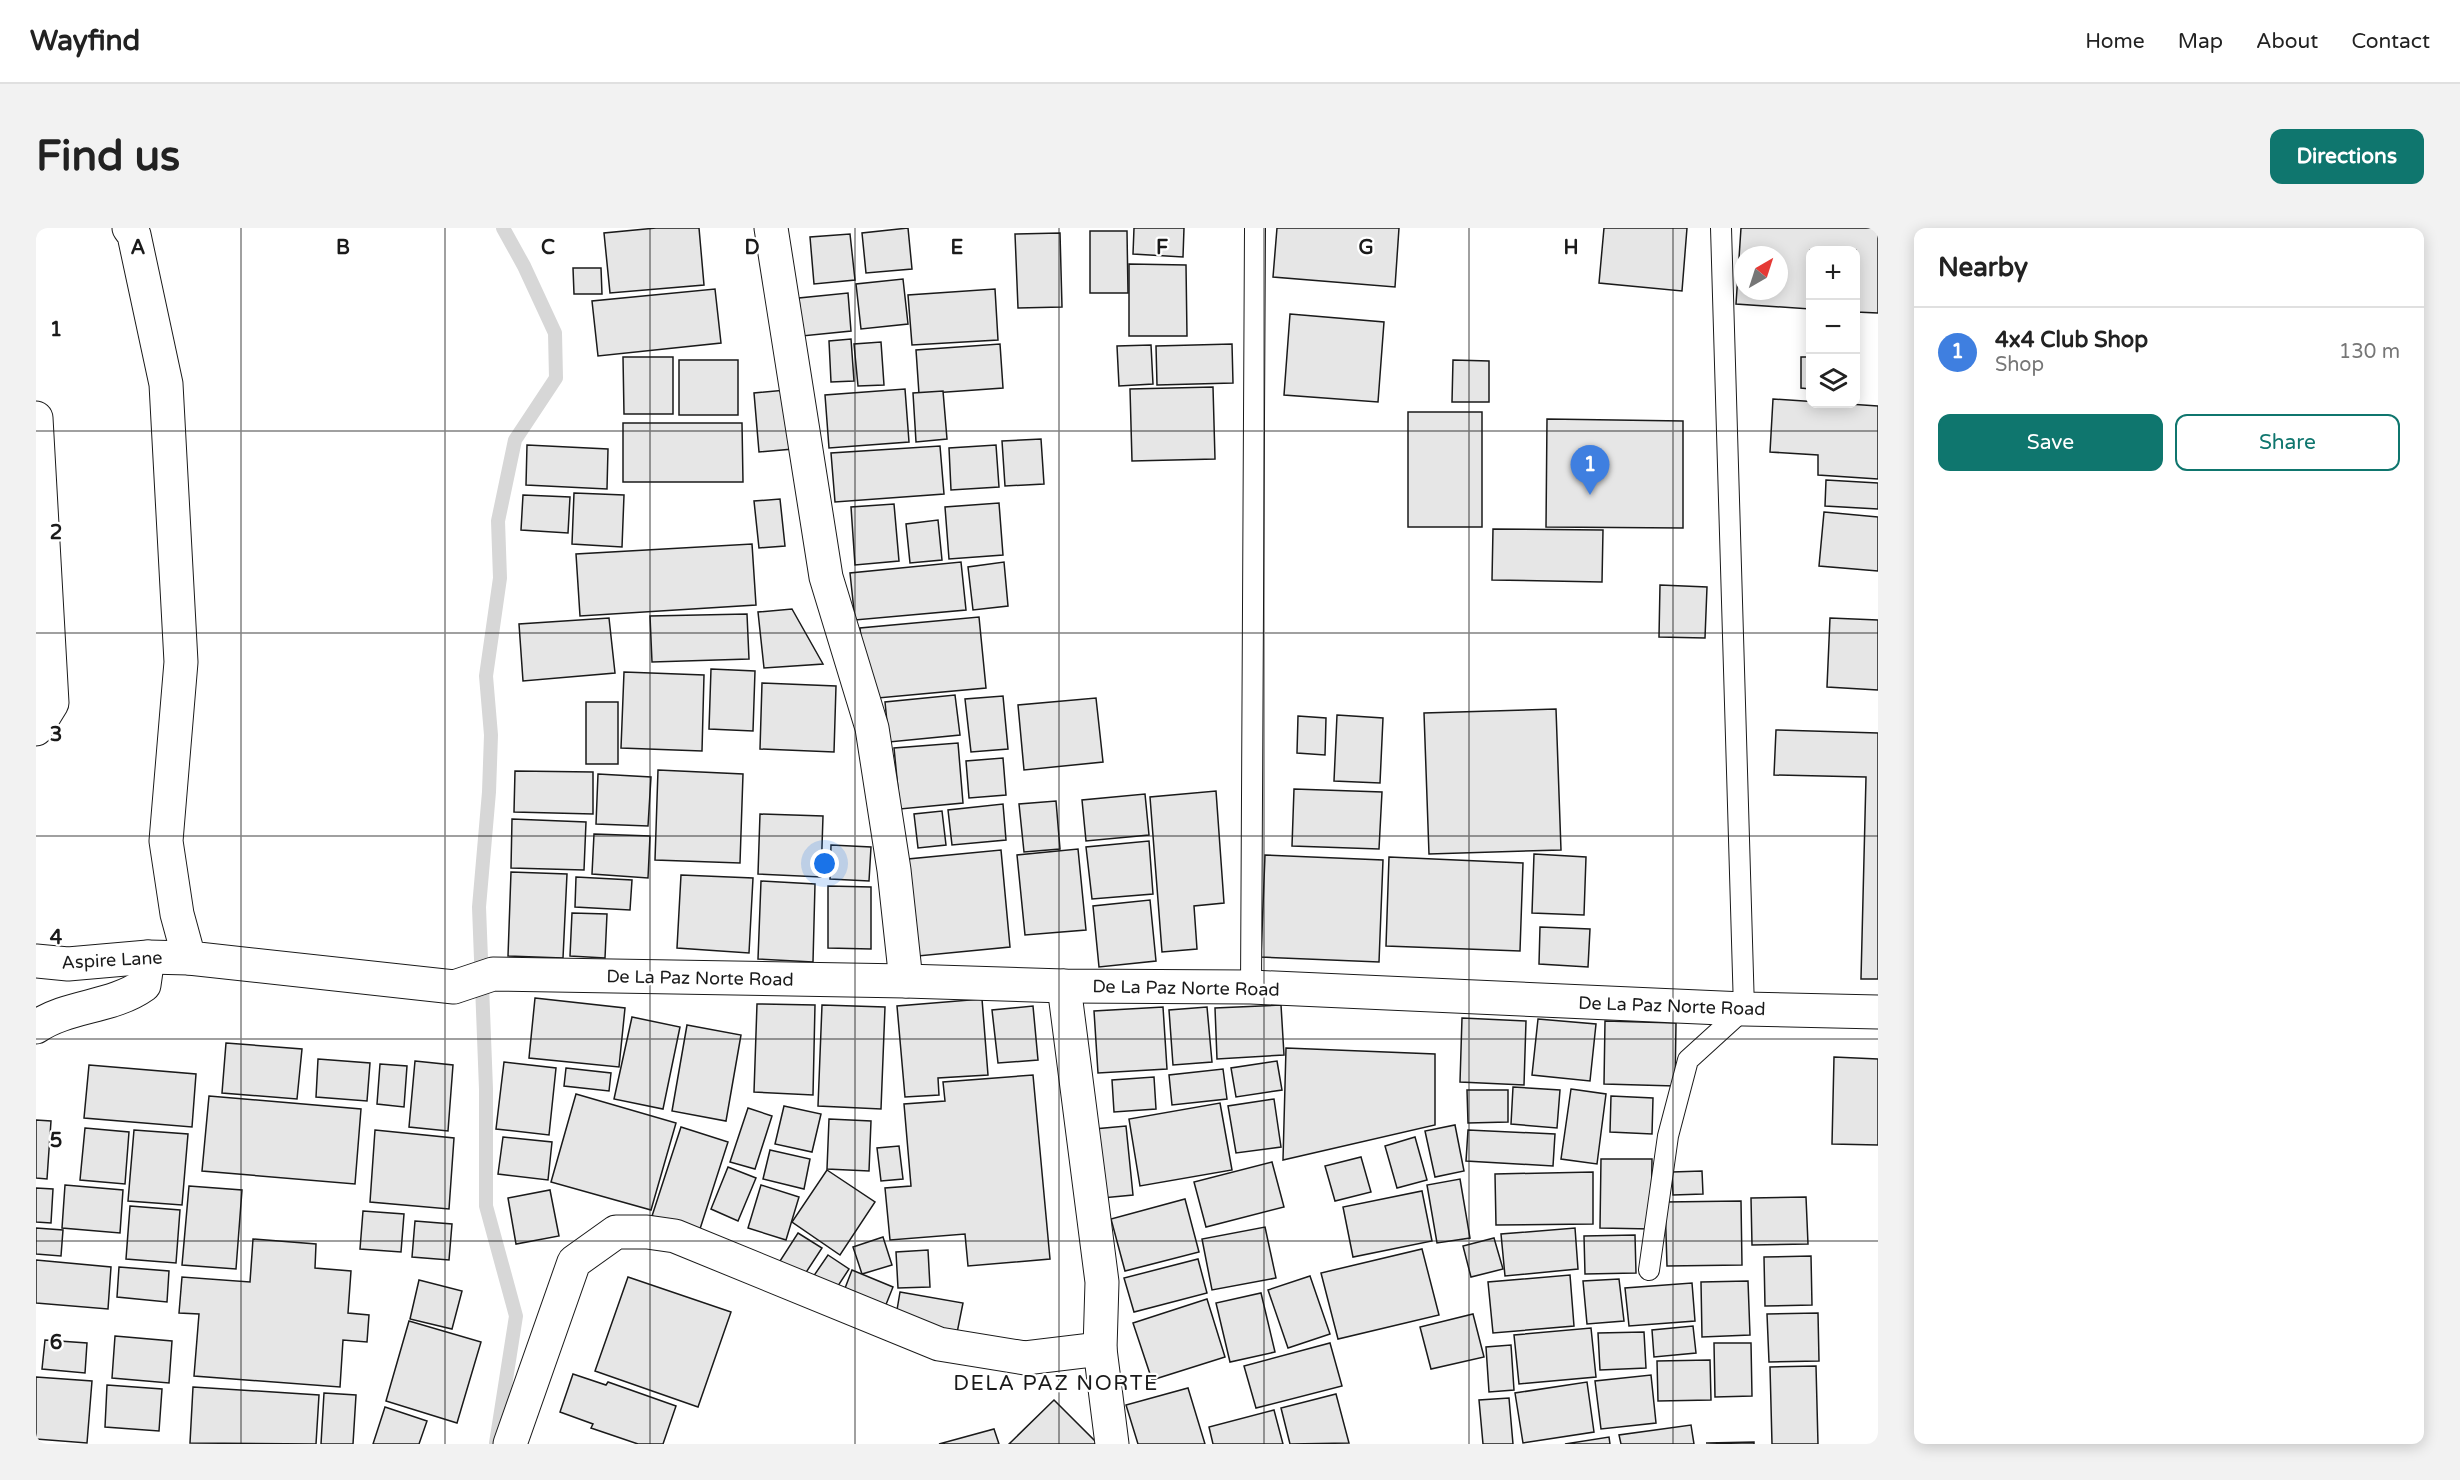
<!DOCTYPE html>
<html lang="en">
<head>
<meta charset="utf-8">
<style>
	:root { --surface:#fff; --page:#f2f2f2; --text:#222; --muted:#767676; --line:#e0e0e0; --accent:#0f766e }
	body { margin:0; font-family:"Varela Round",sans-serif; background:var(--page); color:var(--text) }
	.controls { position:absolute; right:18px; top:18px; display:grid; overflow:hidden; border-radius:12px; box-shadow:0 3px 15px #0003 }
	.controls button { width:54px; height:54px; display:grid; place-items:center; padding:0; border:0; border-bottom:2px solid var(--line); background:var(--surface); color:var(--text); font:30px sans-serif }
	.compass { position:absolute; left:1698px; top:18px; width:54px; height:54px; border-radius:50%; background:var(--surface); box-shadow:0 3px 15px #0003; rotate:39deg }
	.you { position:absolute; left:789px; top:636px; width:21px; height:21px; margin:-15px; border:4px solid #fff; border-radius:50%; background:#1a73e8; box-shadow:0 0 0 9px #1a73e833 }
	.badge { display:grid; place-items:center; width:39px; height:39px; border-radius:50%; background:var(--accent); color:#fff; font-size:20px; font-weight:700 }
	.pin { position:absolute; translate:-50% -50px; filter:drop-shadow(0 2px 3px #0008) }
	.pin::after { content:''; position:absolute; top:32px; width:21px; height:18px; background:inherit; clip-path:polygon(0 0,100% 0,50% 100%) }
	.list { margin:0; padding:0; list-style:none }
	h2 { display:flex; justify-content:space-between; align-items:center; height:78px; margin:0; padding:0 24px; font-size:26px }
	h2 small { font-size:20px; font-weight:400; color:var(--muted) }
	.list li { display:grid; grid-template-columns:39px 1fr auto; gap:18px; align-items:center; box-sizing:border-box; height:90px; padding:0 24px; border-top:2px solid var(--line) }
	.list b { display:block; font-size:22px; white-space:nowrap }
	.list p { margin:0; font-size:20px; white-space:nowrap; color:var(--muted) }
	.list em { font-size:20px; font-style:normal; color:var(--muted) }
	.actions { display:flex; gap:12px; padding:18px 24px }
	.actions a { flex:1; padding:14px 0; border:2px solid var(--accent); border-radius:12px; text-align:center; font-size:21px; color:var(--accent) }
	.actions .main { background:var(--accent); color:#fff }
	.icon { flex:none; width:33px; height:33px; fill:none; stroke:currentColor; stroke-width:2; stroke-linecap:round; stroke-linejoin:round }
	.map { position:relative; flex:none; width:1842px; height:1216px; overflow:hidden; border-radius:12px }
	header { display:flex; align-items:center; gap:36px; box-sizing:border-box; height:84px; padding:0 30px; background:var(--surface); border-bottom:2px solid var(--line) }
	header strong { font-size:28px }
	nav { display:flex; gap:33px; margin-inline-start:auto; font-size:21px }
	.intro { display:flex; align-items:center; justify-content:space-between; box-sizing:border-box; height:144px; padding:0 36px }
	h1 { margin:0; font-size:42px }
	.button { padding:15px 27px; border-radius:12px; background:var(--accent); color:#fff; font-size:21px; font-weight:700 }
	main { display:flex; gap:36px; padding:0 36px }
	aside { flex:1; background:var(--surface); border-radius:12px; box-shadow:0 3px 15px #0003 }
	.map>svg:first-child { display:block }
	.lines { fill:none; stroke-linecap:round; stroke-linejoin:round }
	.stream { stroke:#d7d7d7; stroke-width:14 }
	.building { fill:#e6e6e6; stroke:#1a1a1a; stroke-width:1.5; fill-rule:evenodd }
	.service-casing { stroke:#1a1a1a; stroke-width:22 }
	.minor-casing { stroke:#1a1a1a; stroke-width:35 }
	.tertiary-casing { stroke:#1a1a1a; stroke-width:35 }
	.service { stroke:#fff; stroke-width:20 }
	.minor { stroke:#fff; stroke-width:33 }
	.tertiary { stroke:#fff; stroke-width:33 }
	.grid { fill:none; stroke:#1a1a1a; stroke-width:1.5; stroke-opacity:0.55 }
	.labels { text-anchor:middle; stroke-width:4.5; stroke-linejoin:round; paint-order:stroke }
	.street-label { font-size:18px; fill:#1a1a1a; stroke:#fff }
	.quarter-label { font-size:21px; letter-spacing:1.5px; fill:#1a1a1a; stroke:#fff }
	.grid-label { font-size:20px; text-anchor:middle; font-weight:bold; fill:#1a1a1a; stroke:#fff; stroke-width:4.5; stroke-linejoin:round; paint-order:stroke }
</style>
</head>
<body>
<header>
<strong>Wayfind</strong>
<nav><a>Home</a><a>Map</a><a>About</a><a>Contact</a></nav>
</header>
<div class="intro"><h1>Find us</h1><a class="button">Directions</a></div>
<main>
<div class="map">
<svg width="1842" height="1216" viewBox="0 0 1842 1216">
	<rect width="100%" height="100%" fill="#fff"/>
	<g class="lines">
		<polyline class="stream" points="460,1215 480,1088 450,978 450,861 443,679 453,564 455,507 450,448 464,350 462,293 479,212 520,150 519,105 488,38 467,0"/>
	</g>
	<g class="building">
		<polygon points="620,0 663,0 668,57 574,65 568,5"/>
		<polygon points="872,0 876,41 830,45 826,5"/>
		<polygon points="1098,0 1148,0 1147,29 1097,26"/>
		<polygon points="1241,0 1363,0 1359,59 1237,49"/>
		<polygon points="1568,0 1651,0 1646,63 1563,55"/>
		<path d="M 1705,0 L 1842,0 L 1842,85 L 1820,84 L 1820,22 L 1774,22 L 1774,81 L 1700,76 ZM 1707,27 L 1743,27 L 1743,63 L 1707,63 Z"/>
		<polygon points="1054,3 1091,3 1092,65 1054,65"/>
		<polygon points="1024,5 1026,79 982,80 979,6"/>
		<polygon points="814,6 819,52 778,56 774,9"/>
		<polygon points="1093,36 1150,37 1151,108 1093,108"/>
		<polygon points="537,40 565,40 566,66 538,66"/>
		<polygon points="867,51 872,96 825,101 820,56"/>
		<polygon points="679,61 685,115 562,128 556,73"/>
		<polygon points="959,61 962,112 876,117 872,67"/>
		<polygon points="812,65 815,103 766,108 763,70"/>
		<polygon points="1254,86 1348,94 1342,174 1248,167"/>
		<polygon points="815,111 818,153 795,154 793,113"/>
		<polygon points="845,114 848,157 822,158 818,116"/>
		<polygon points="964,116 967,160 883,166 880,122"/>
		<polygon points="1196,116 1197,155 1121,157 1120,118"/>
		<polygon points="1115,117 1117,156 1083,158 1081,118"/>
		<polygon points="587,129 637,129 637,186 588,186"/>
		<polygon points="1765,129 1774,129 1774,161 1765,160"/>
		<rect x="643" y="132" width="59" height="55"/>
		<polygon points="1417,132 1453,133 1453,174 1416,174"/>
		<polygon points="1177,159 1179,231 1096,233 1094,161"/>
		<polygon points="869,161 873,214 793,220 789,167"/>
		<polygon points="750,162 757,221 723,224 718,165"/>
		<polygon points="907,163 911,211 880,214 877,165"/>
		<polygon points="1737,171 1842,178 1842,251 1782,247 1782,227 1734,224"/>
		<rect x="1372" y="184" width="74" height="115"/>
		<polygon points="1511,191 1647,193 1647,300 1510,299"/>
		<polygon points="587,195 706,195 707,254 587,254"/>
		<polygon points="1005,211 1008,256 969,258 966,213"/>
		<polygon points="491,217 572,221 571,261 490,257"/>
		<polygon points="960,217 963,259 915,262 913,220"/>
		<polygon points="904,218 908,266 799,274 795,225"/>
		<polygon points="1790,252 1842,255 1842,281 1789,278"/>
		<polygon points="538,265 588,267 586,319 536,316"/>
		<polygon points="487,267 534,269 532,305 485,302"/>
		<polygon points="744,271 749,318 723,320 718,273"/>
		<polygon points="963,275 967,327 913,331 909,279"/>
		<polygon points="858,276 863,333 819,337 815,279"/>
		<polygon points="1788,284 1842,289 1842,343 1783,338"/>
		<polygon points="902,292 906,332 874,335 870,296"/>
		<polygon points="1457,301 1567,302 1566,354 1456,352"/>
		<polygon points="716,316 720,377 544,388 540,326"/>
		<polygon points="925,334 930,382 819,392 814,345"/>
		<polygon points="968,334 972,378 937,382 932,339"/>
		<polygon points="1624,357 1671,359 1669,410 1623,409"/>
		<polygon points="756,381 787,436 728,440 722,384"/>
		<polygon points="711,386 713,431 616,434 614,388"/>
		<polygon points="943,389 950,460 831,471 824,400"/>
		<polygon points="573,390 579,445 487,453 483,396"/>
		<polygon points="1794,390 1842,392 1842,462 1791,459"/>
		<polygon points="675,441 719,443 717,503 673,501"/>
		<polygon points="588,444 668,447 666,523 585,520"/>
		<polygon points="726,455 800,458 798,524 724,521"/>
		<polygon points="919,467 924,507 853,514 849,474"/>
		<polygon points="967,468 972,521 935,524 929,471"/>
		<polygon points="1060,470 1067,534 988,542 982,477"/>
		<rect x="550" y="474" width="32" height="62"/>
		<polygon points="1520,481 1525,622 1393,626 1388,485"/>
		<polygon points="1301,487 1347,490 1344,555 1298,553"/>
		<polygon points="1262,488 1290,490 1289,527 1261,525"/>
		<polygon points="1740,502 1842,505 1842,751 1825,751 1830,549 1738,547"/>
		<polygon points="922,515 927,575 864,581 858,520"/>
		<polygon points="967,530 970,567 933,570 930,533"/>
		<polygon points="622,542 707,546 704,635 619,632"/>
		<polygon points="479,543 557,544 557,586 478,584"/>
		<polygon points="562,546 615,549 612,598 560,596"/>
		<polygon points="1258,561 1346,564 1343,621 1256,618"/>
		<polygon points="1180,563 1188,675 1158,678 1161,721 1126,724 1114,569"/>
		<polygon points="1109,566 1113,607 1050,613 1046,572"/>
		<polygon points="1020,573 1024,621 988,624 983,576"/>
		<polygon points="967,576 970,612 916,617 912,582"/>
		<polygon points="906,583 910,617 882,620 878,586"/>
		<polygon points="724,586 787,588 785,649 722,646"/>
		<polygon points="476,591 550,594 548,642 475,640"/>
		<polygon points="558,606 614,608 612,650 556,646"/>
		<polygon points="1113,613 1117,666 1056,671 1050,619"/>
		<polygon points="795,617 835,619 833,653 794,651"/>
		<polygon points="1042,621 1050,702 989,707 981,627"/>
		<polygon points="965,622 974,719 882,728 872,631"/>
		<polygon points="1498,626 1550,629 1548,687 1496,685"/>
		<polygon points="1229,627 1347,632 1343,734 1225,729"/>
		<polygon points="1353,629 1487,635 1484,723 1350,718"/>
		<polygon points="475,644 531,646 527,730 472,728"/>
		<polygon points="645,647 717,650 713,725 641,720"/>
		<polygon points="540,649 596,652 594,682 539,679"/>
		<polygon points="725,653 779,656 777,734 722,731"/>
		<polygon points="792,658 835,659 835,721 792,720"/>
		<polygon points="1114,672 1120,733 1063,739 1057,678"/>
		<polygon points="536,685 571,686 569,730 534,728"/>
		<polygon points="1504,699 1554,701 1552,739 1503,736"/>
		<polygon points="499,770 589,780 583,839 493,830"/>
		<polygon points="946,771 952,847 902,850 903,867 869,869 861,778"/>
		<polygon points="721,776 779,777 777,867 718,864"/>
		<polygon points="786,777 849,779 845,881 782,878"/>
		<polygon points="1245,777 1248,827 1181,831 1179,780"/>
		<polygon points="997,778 1002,832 962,835 956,782"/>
		<polygon points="1127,779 1131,841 1062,845 1058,783"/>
		<polygon points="1171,779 1176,834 1137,837 1133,782"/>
		<polygon points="596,789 644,799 627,881 578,871"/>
		<polygon points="1426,790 1490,793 1488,857 1424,854"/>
		<polygon points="1502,791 1560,796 1554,853 1496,847"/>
		<polygon points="1569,793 1640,795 1639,858 1568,856"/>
		<polygon points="651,797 705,807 690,893 636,883"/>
		<polygon points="190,815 266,821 261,871 186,865"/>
		<polygon points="1250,820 1399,826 1399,897 1247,932"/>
		<polygon points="1798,829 1842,831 1842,917 1796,916"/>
		<polygon points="282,831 334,835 331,873 280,869"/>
		<polygon points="379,833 417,837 412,903 373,899"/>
		<polygon points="1241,833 1246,862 1200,869 1195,840"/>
		<polygon points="468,834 520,840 513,907 460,901"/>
		<polygon points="344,836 371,838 368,879 341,876"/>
		<polygon points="53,837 160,846 156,899 48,890"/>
		<polygon points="530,840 575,845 573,863 528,858"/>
		<polygon points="1187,841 1191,871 1136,877 1133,847"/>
		<polygon points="997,847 1014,1031 932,1038 929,1006 854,1012 849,960 875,958 868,876 909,873 907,854"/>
		<polygon points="1118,849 1120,881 1078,884 1076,852"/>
		<polygon points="1477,859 1524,862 1521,900 1475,896"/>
		<polygon points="1535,861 1570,866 1561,936 1525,931"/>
		<polygon points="1431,862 1472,862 1472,894 1432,895"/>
		<polygon points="540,866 640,895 615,982 515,954"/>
		<polygon points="173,868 325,881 319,956 166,943"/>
		<polygon points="1575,868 1617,870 1616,906 1574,904"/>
		<polygon points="1238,871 1245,919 1200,925 1192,878"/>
		<polygon points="1184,875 1196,942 1104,958 1093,891"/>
		<polygon points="748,878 785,886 776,924 739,916"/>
		<polygon points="712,880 736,888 719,941 694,934"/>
		<polygon points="793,891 835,893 833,943 791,941"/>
		<polygon points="0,892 15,893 11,951 0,950"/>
		<polygon points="1419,897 1428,943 1399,949 1389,903"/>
		<polygon points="1090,898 1097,967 1066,970 1058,901"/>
		<polygon points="645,899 692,914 663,1004 616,988"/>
		<polygon points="49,900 93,904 89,956 44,952"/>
		<polygon points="98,902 152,906 146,977 92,973"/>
		<polygon points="339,902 418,910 413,981 334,974"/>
		<polygon points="1432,902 1519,906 1517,938 1430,933"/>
		<polygon points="467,909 516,914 512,952 462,946"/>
		<polygon points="1379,909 1391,952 1361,960 1349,918"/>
		<polygon points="863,918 867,951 845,953 841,920"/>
		<polygon points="734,922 774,931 768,961 727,951"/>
		<polygon points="1325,929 1335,964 1299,973 1289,938"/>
		<polygon points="1565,931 1616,931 1615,1001 1564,1000"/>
		<polygon points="1236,934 1248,979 1170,999 1158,954"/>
		<polygon points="692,939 720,950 702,993 675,981"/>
		<polygon points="791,942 839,974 804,1027 756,994"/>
		<polygon points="1666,943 1667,966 1637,967 1636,944"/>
		<polygon points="1557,944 1557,996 1460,997 1459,946"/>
		<polygon points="1424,951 1434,1010 1401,1015 1391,957"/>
		<polygon points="29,957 87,962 84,1005 26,1000"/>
		<polygon points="725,957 763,969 750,1012 712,1000"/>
		<polygon points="153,958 206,962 200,1041 146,1037"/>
		<polygon points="0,960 17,961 15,995 0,994"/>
		<polygon points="514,962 523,1008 480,1016 472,970"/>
		<polygon points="1386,963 1396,1013 1317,1029 1307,979"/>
		<polygon points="1770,969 1772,1016 1716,1017 1715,970"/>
		<polygon points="1149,971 1163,1024 1089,1043 1075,991"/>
		<polygon points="1705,973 1706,1037 1631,1038 1629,974"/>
		<polygon points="94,978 144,982 140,1035 90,1031"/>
		<polygon points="327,983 368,986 365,1024 324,1021"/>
		<polygon points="379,993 416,996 413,1032 376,1029"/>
		<polygon points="1229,999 1240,1050 1176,1062 1166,1011"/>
		<polygon points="0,1000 27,1002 25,1028 0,1026"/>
		<polygon points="1539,1000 1542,1041 1469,1048 1465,1006"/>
		<polygon points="762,1005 786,1020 767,1049 744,1033"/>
		<polygon points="1599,1007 1600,1045 1549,1046 1548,1008"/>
		<polygon points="847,1009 856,1037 826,1046 817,1019"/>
		<polygon points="1458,1010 1467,1041 1435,1049 1427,1018"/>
		<polygon points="217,1011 280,1016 279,1040 315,1043 312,1085 333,1087 331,1114 307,1112 304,1159 158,1148 163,1086 143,1085 146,1049 214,1054"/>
		<polygon points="1386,1021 1403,1087 1302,1111 1285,1045"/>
		<polygon points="892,1022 894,1059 862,1060 860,1024"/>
		<polygon points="792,1027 813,1041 798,1064 777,1049"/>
		<polygon points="1775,1028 1776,1077 1729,1078 1728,1029"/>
		<polygon points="1162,1031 1171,1065 1098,1084 1088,1050"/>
		<polygon points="0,1032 75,1039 72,1081 0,1075"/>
		<polygon points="83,1039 133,1043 131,1074 81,1069"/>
		<polygon points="816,1042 857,1059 847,1084 806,1068"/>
		<polygon points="1534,1047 1538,1098 1457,1105 1452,1054"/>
		<polygon points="1274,1048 1294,1106 1252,1120 1232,1062"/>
		<polygon points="592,1049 695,1084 662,1179 559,1143"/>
		<polygon points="1583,1051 1588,1093 1551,1096 1547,1053"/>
		<polygon points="383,1052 426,1063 416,1101 374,1091"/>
		<polygon points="1712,1053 1714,1107 1666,1109 1665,1054"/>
		<polygon points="1656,1055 1659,1093 1593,1098 1589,1060"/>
		<polygon points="864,1064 927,1075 921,1105 859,1094"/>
		<polygon points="1225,1065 1239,1124 1194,1134 1180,1075"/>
		<polygon points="1171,1071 1189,1129 1116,1152 1097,1095"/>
		<polygon points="1782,1085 1783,1133 1733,1134 1731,1086"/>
		<polygon points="1437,1086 1448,1129 1395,1141 1384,1099"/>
		<polygon points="373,1093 445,1114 421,1195 350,1173"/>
		<polygon points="1657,1098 1660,1125 1618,1129 1616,1102"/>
		<polygon points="1555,1100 1560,1149 1483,1156 1478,1107"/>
		<polygon points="1608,1104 1610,1140 1564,1142 1562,1105"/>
		<polygon points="79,1108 136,1113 133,1155 76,1150"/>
		<polygon points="9,1112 51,1115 49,1145 6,1141"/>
		<polygon points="1294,1115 1306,1158 1220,1180 1208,1138"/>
		<polygon points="1678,1115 1715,1115 1716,1168 1679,1169"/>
		<polygon points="1475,1117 1478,1162 1453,1164 1450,1119"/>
		<polygon points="1674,1132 1675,1172 1622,1173 1621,1133"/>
		<polygon points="1780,1138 1782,1216 1736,1216 1734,1139"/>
		<polygon points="537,1146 570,1157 572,1154 640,1178 627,1216 602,1216 555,1200 557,1196 524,1184"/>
		<polygon points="1615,1147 1620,1195 1565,1201 1559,1153"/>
		<polygon points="0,1149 56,1153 51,1215 0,1211"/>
		<polygon points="1551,1154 1558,1204 1487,1215 1479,1165"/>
		<polygon points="71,1157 126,1161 123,1203 69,1199"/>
		<polygon points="157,1159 283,1167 280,1216 154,1215"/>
		<polygon points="1152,1160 1169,1216 1102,1216 1090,1177"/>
		<polygon points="288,1165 320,1167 317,1216 285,1216"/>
		<polygon points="1300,1166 1313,1215 1254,1216 1245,1180"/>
		<polygon points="1473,1170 1477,1216 1447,1216 1443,1172"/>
		<polygon points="1018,1172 1060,1214 1059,1216 973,1216"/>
		<polygon points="349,1179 391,1193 383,1216 337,1216"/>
		<polygon points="1238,1182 1247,1216 1177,1216 1173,1199"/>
		<polygon points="1655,1197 1658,1216 1585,1216 1583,1207"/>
		<polygon points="958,1201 963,1216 903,1216"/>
		<polygon points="1573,1209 1574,1216 1529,1216"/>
		<polygon points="1718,1214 1718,1216 1670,1215"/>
	</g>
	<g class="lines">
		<defs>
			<g id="service">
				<polyline points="1215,759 1219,0"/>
				<polyline points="1613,1042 1632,908 1652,832 1708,781 1685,0"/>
			</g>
			<g id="minor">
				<polyline points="93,0 98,7 130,156 145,434 130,613 141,686 153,730 418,759 457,746 870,753"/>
				<polyline points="0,190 16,475 0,501"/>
				<polyline points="0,733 32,736 112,729 153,730"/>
				<polyline points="1028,758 1066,1054 1064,1121 1076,1216"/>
				<path d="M 0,799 C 32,777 76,780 108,757 L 112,729"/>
				<polyline points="474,1216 538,1034 580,1004 611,1004 639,1008 903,1116 989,1130 1064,1121"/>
			</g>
			<polyline id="tertiary" points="735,0 790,349 836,500 858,642 870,753 1028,758 1215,759 1708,781 1842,784"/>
		</defs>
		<use href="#service" class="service-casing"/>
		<use href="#minor" class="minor-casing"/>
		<use href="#tertiary" class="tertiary-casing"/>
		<use href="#service" class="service"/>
		<use href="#minor" class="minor"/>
		<use href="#tertiary" class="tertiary"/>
	</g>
	<path class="grid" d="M 205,0 L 205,1216M 409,0 L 409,1216M 614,0 L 614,1216M 819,0 L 819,1216M 1023,0 L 1023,1216M 1228,0 L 1228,1216M 1433,0 L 1433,1216M 1637,0 L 1637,1216M 0,203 L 1842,203M 0,405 L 1842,405M 0,608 L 1842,608M 0,811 L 1842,811M 0,1013 L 1842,1013"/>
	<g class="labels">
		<g class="street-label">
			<text transform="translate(76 732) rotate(-3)" y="6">Aspire Lane</text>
			<text transform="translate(664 750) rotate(1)" y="6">De La Paz Norte Road</text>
			<text transform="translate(1150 760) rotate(1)" y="6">De La Paz Norte Road</text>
			<text transform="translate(1636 778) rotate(2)" y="6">De La Paz Norte Road</text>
		</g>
		<g class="quarter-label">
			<text x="1020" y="1162">DELA PAZ NORTE</text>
		</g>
	</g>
	<g class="grid-label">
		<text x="102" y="26">A</text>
		<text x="307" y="26">B</text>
		<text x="512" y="26">C</text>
		<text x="716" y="26">D</text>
		<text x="921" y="26">E</text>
		<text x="1126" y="26">F</text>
		<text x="1330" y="26">G</text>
		<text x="1535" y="26">H</text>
		<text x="20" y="108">1</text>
		<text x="20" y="311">2</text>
		<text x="20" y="513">3</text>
		<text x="20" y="716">4</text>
		<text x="20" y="919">5</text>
		<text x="20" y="1121">6</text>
	</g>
</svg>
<div class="controls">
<button>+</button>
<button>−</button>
<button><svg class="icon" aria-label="layers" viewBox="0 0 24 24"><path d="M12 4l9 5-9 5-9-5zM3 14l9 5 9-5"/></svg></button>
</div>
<svg class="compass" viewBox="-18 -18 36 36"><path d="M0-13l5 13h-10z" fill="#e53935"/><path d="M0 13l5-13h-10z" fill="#767676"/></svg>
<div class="you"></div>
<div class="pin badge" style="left:1554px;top:267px;background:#3f7fe0">1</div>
</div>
<aside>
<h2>Nearby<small></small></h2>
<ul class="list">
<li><span class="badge" style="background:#3f7fe0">1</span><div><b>4x4 Club Shop</b><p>Shop</p></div><em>130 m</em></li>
</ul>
<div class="actions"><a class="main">Save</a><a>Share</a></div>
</aside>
</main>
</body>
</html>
